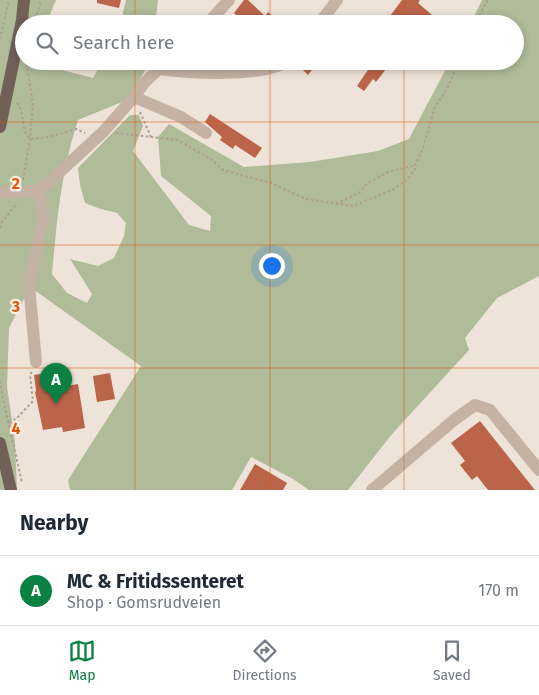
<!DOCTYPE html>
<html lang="en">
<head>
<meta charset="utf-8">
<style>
	:root { --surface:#fff; --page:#f2f2f3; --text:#1f2937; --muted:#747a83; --line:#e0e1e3; --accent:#0b8043 }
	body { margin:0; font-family:"Fira Sans",sans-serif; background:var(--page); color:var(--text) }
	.you { position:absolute; left:271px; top:265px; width:18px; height:18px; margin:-12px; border:4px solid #fff; border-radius:50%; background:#1a73e8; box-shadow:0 0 0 8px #1a73e833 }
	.badge { display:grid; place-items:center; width:32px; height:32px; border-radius:50%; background:var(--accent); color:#fff; font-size:16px; font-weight:700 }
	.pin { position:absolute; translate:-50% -41px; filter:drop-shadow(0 1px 2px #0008) }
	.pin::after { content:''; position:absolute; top:26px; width:18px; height:15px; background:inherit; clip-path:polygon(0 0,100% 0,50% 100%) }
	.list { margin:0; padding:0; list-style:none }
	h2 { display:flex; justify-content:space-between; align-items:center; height:65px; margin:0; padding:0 20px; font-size:21px }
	h2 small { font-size:16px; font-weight:400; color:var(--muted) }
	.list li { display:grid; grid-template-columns:32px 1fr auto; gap:15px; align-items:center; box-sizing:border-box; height:70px; padding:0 20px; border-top:1px solid var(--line) }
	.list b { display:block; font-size:19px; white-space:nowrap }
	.list p { margin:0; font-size:16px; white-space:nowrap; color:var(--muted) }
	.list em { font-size:16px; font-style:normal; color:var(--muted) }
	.icon { flex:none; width:28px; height:28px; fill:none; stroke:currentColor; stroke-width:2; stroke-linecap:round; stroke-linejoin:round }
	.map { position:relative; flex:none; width:539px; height:490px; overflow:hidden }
	.search { position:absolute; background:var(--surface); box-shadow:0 2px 8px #0003; left:15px; right:15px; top:15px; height:55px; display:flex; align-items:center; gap:12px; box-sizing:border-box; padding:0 18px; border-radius:28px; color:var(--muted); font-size:19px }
	.sheet { height:135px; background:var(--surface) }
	nav { display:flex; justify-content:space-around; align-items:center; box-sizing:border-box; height:70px; border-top:1px solid var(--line); background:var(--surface); font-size:14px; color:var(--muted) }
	nav a { display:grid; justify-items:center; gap:2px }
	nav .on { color:var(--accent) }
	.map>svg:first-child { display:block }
	.green { fill:#b0bb9a }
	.building { fill:#ba644a }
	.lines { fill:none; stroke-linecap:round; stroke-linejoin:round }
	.path { stroke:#b09d90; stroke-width:2; stroke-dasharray:2.5 2.5; stroke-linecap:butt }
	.minor { stroke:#c4b3a5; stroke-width:12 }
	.major { stroke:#726058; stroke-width:12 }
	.grid { fill:none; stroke:#df570d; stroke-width:1; stroke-opacity:0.55 }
	.grid-label { font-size:16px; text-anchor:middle; font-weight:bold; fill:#df570d; stroke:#f6ede3; stroke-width:4.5; stroke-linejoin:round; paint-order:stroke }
</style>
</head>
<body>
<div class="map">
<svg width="539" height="490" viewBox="0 0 539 490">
	<rect width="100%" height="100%" fill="#eee3d8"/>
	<g class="green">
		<path d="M 0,0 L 56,0 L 46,24 L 24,24 L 24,61 L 43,61 L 43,65 L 93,78 L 103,61 L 151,61 L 127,100 L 78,120 C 61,172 57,219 52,274 L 67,293 L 87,303 L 92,294 L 70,259 L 98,266 L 114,258 L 124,236 L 126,223 L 117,213 L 101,209 L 85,203 L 80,185 L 78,168 L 130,115 L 139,115 L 143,126 L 133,151 L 189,225 L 210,231 L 211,216 L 161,176 L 158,137 L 169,124 L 244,167 L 310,162 L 378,151 L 409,139 L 450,61 L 515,61 L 515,24 L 470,24 L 482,0 L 539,0 L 539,276 L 497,298 L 465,338 L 469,350 L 392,434 L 348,490 L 309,490 L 293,479 L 251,457 L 232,490 L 70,490 L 68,480 L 141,366 L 30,287 L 9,328 L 7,386 L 15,442 L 17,490 L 0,490 Z"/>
		<polygon points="126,0 158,0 156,17 160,24 120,24"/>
	</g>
	<g class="building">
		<polygon points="97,0 121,0 119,8 97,3"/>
		<polygon points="244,0 248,0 265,16 268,12 276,19 273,23 274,24 253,24 245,17 242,20 234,13"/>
		<polygon points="402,0 420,0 418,3 432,15 425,24 384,24"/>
		<polygon points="307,61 319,61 308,75 301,68"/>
		<polygon points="374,61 392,61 376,82 373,79 364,91 357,86"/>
		<polygon points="210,114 262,148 255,158 235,145 233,149 220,140 222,137 205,122"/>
		<polygon points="53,372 56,388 78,384 85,428 63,432 62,427 43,430 35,392 36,391 34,375"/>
		<polygon points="110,373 115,399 97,402 93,376"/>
		<polygon points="480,421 535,490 488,490 477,476 472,480 460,465 465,461 451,443"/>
		<polygon points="255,464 287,483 283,490 240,490"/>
	</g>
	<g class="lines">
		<g class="path">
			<polyline points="34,24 41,0"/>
			<polyline points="474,24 488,0"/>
			<polyline points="0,39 9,0"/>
			<path d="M 17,103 C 27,116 18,125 30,139 L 49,137 L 76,129 L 85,133"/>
			<polyline points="140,112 151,137"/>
			<polyline points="116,133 178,140 211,159 223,170 271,183 306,199 353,206 392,190 407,180 416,168 415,165 422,151 435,107 447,89 459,61"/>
			<polyline points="23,180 30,139 33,104 26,61"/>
			<polyline points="336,204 359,193 368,183 388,172 415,165"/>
			<polyline points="0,228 2,222 17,203"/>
			<polyline points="0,381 2,394 22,483"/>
			<polyline points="9,423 17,418 33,401 30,375 32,371"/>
		</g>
		<g class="minor">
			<polyline points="207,24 229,0"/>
			<polyline points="319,24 337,0"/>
			<path d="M 159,69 C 189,73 263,78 287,61"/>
			<polyline points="134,97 181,117 206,133"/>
			<polyline points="0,193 39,191 103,132 134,97 144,83 167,61"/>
			<polyline points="36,362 29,285 43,218 39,191"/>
			<polyline points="372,490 454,420 475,405 490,410 539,470"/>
		</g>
		<g class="major">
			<polyline points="0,127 22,20 24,0"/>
			<polyline points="0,443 11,490"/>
		</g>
	</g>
	<path class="grid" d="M 135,0 L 135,24M 270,0 L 270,24M 404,0 L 404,24M 135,61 L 135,490M 270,61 L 270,490M 404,61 L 404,490M 0,122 L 539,122M 0,245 L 539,245M 0,368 L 539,368"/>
	<g class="grid-label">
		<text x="16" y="189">2</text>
		<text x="16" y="312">3</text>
		<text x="16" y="434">4</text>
	</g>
</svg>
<div class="you"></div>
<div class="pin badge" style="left:56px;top:404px">A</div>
<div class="search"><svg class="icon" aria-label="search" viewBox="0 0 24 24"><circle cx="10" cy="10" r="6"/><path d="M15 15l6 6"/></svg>Search here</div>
</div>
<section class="sheet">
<h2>Nearby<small></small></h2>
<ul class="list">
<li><span class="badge">A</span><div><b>MC &amp; Fritidssenteret</b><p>Shop · Gomsrudveien</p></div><em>170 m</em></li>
</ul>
</section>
<nav>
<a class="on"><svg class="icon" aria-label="map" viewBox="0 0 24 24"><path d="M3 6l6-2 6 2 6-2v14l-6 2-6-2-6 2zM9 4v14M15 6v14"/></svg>Map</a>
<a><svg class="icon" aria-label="directions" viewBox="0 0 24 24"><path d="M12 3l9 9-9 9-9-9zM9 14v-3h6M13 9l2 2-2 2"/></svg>Directions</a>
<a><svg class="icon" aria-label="saved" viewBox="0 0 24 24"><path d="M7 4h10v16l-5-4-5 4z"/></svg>Saved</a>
</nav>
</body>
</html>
